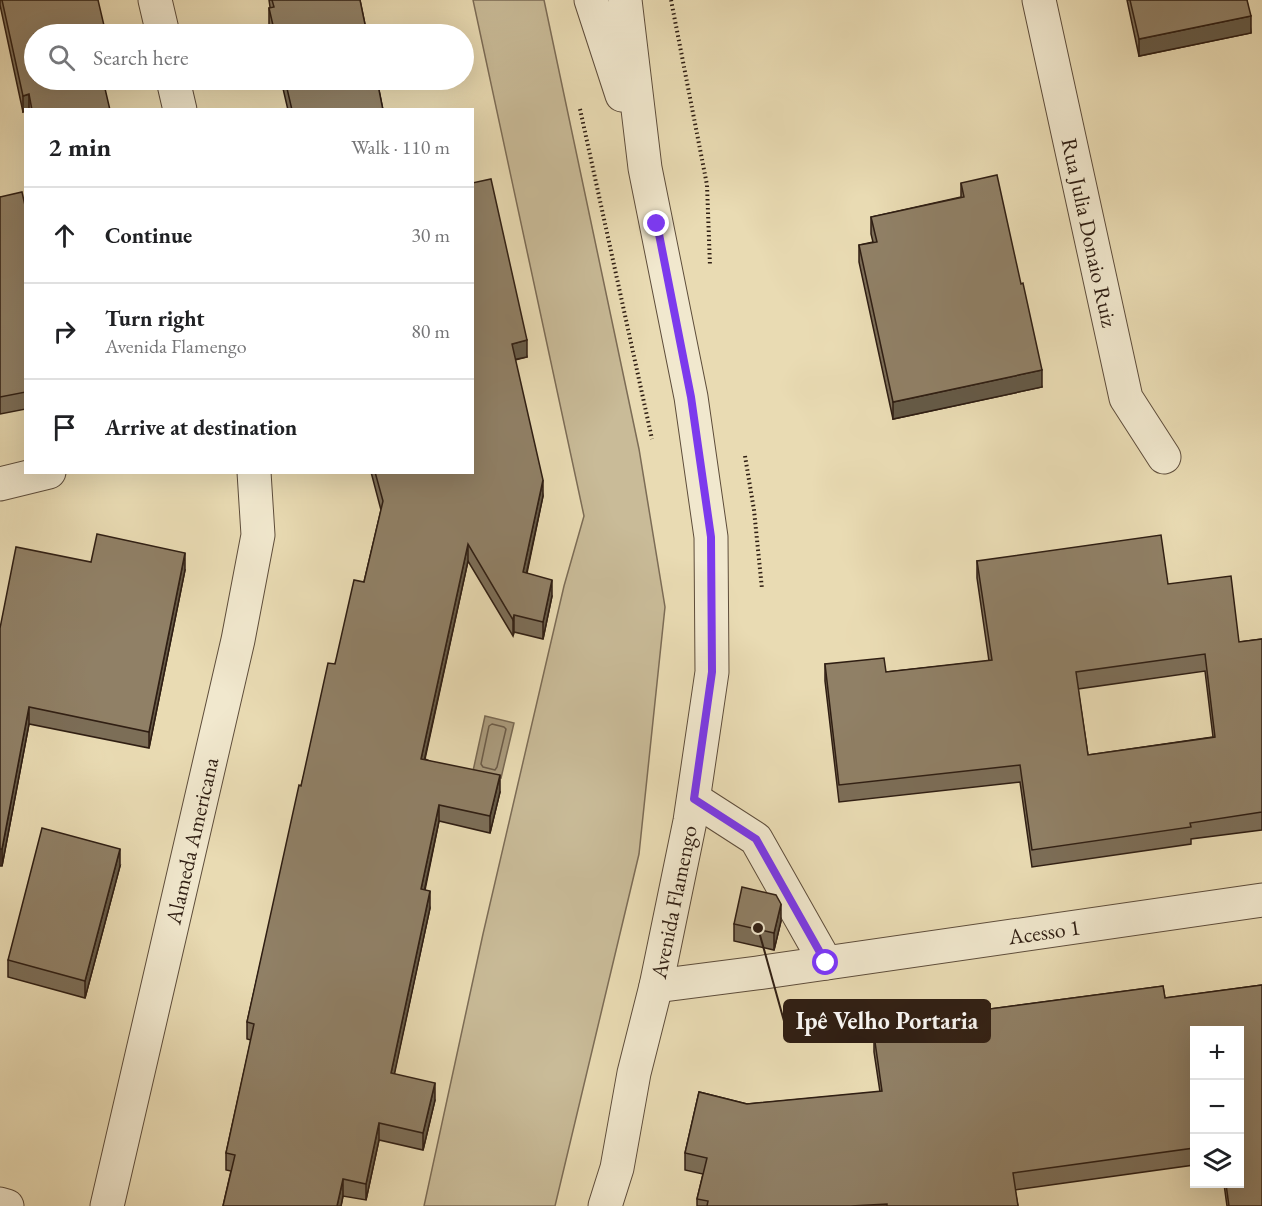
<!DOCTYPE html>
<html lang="en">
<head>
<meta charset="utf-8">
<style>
	:root { --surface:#fff; --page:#f6f6f6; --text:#202124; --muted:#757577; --line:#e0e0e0 }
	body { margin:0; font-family:"EB Garamond",serif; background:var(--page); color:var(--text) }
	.controls { position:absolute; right:18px; bottom:18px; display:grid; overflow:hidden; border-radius:0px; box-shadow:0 6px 24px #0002 }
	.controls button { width:54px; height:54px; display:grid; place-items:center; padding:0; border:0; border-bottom:2px solid var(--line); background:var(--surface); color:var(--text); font:30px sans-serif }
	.stop { position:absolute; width:18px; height:18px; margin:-14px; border:4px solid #7c3aed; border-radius:50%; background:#fff }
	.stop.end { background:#7c3aed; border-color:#fff; box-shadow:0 2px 6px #0008 }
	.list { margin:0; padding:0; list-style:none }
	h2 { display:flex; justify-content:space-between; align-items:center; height:78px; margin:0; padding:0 24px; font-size:26px }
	h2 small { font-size:20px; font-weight:400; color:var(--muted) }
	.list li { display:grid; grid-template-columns:39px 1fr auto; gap:18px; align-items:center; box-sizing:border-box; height:96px; padding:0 24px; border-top:2px solid var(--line) }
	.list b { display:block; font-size:22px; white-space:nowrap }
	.list p { margin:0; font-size:20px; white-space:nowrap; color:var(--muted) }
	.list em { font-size:20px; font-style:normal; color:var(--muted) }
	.icon { flex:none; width:33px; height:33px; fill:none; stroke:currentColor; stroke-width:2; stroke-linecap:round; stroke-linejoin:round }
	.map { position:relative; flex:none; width:1262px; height:1206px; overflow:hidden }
	.search { position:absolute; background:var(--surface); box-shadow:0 6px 24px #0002; left:24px; top:24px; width:450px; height:66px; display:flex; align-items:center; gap:15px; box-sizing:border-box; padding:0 21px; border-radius:33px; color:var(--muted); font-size:22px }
	.panel { position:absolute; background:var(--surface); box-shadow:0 6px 24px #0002; left:24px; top:108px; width:450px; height:366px; border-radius:0px }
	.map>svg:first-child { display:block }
	.green { fill:#c9bb98; stroke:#7c6c56; stroke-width:1.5 }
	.water { fill:#aa9b7d; stroke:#796953; stroke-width:1.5 }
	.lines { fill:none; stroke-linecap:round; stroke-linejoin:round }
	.shore { stroke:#6c5c48; stroke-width:1.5 }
	.minor-casing { stroke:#5e4d3b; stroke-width:35 }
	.path { stroke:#2f1e13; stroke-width:4; stroke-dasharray:1.5 3; stroke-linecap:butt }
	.minor { stroke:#f1e8ce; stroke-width:33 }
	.wall { fill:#7c6e58; stroke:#2f1e13; stroke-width:1.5; fill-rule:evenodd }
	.shaded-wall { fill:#655a47; stroke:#2f1e13; stroke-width:1.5 }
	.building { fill:#908066; stroke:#2f1e13; stroke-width:1.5; fill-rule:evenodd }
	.route { stroke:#7c3aed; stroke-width:8 }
	.labels { text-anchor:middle; stroke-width:4.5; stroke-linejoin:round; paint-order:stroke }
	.street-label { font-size:22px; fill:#2f1e13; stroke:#f1e8ce }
	.leader { fill:none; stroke:#2f1e13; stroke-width:2 }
	.callout-dot { fill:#2f1e13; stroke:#f1e8ce; stroke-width:2 }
	.callout { fill:#2f1e13; stroke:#2f1e13; stroke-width:2 }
	.callout-label { font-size:24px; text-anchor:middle; font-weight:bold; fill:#fff }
</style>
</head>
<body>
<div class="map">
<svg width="1262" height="1206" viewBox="0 0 1262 1206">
	<rect width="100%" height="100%" fill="#e9dbb3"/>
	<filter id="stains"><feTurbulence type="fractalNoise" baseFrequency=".00333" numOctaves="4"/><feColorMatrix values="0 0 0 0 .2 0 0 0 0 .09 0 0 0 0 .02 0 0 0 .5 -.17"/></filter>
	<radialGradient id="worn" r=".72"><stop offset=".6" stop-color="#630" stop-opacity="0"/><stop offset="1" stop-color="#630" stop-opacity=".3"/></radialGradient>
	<polygon class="green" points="473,0 544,0 639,449 665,607 639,854 555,1206 424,1206 483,934 564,586 584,516"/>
	<polygon class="water" points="485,716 514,723 501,778 473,771"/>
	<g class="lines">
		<polygon class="shore" points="492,724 504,727 506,729 497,767 495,770 483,767 481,764 489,726"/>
		<defs>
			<g id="minor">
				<polyline points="155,0 163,34"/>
				<polyline points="591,0 622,95"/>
				<path id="s1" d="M 1039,0 L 1126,398 L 1164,457"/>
				<polyline points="173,80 180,110"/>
				<polyline points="0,484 49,472"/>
				<polyline points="694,799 756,839 826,963"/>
				<path id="s2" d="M 656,986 L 757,973 L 1262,900"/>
				<polyline points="0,1204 7,1206"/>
				<path id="s3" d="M 107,1206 L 238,640 L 258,535 L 254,472"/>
				<path id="s4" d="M 605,1206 L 617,1168 L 634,1073 L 656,986 L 690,821 L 712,672 L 711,537 L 691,397 L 645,168 L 625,0"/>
			</g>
		</defs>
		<use href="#minor" class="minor-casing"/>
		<g class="path">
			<polyline points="671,0 707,185 710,266"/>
			<polyline points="580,109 652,439"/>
			<polyline points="745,456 754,510 762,589"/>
		</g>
		<use href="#minor" class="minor"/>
	</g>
	<g class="wall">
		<polygon points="0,0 98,0 34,34 110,110 26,110 23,112 0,5"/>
		<polygon points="269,0 360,0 367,34 271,34 269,24 269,8 270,7"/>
		<polygon points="1127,0 1247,0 1251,33 1139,56"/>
		<polygon points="281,80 377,80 383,110 288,110"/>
		<polygon points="472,183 527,357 515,360 543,496 527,573 552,596 543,639 514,632 513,636 468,561 425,759 500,792 490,833 439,821 425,890 430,908 394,1074 435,1100 423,1150 379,1140 366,1200 343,1196 341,1206 223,1206 231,1171 226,1170 226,1153 251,1040 247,1039 247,1022 301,786 335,664 364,582 381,510 371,472 472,472"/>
		<polygon points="961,183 1042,387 893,419 859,262 859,245 873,242 871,234 871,217 961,197"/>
		<polygon points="0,197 26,210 26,409 0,414"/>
		<path d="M 977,561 L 1168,584 L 1239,642 L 1262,639 L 1262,830 L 1191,839 L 1191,844 L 1032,867 L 1020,782 L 839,802 L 825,681 L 825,664 L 886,672 L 989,661 L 977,578 ZM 1205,671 L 1213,737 L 1088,755 L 1078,689 Z"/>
		<polygon points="91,562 185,570 149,748 29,724 2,866 0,866 0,628"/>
		<polygon points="120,866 85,998 8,977 8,960"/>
		<polygon points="781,921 774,950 734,941 734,924"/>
		<polygon points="1262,985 1262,1206 1227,1206 1224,1184 1239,1184 1239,1030 1194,1030 1194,1165 1015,1190 1018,1206 697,1206 697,1199 703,1174 685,1170 685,1153 699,1092 747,1104 880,1092 874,1052 874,1035 944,1026 944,1010 990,1004 990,1009 1163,986 1165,998"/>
	</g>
	<g class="shaded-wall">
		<polygon points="1251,16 1251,33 1139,56 1139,39"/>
		<polygon points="29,94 29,110 26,110 26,111 23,112 23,96"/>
		<polygon points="527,340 527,357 512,360 512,344"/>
		<polygon points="1042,370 1042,387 893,419 893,402"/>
		<polygon points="543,480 543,496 523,589 523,572"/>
		<polygon points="468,544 468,561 421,775 421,759"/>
		<polygon points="185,553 185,570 149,748 149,732"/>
		<polygon points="552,580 552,596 543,639 543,622"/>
		<polygon points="514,615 514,632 513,636 513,620"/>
		<polygon points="29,707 29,724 2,866 2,849"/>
		<polygon points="500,775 500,792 490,833 490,816"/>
		<polygon points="439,805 439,821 421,906 421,889"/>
		<polygon points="120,849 120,866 85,998 85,981"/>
		<polygon points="430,891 430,908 391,1090 391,1073"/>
		<polygon points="781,904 781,921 774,950 774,933"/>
		<polygon points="435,1083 435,1100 423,1150 423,1133"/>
		<polygon points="379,1123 379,1140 366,1200 366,1184"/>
		<polygon points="343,1179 343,1196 341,1206 337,1206"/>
	</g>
	<g class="building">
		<polygon points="2,0 98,0 106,34 34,34 34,80 103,80 110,110 32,110 29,94 23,96"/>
		<polygon points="272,0 360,0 367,34 275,34 269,8 274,7"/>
		<polygon points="1130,0 1247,0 1251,16 1139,39"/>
		<polygon points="285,80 377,80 383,110 292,110"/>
		<polygon points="997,175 1021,284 1023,283 1042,370 893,402 859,245 877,242 871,217 964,197 961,183"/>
		<polygon points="491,179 527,340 512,344 543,480 523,572 552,580 543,622 514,615 513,620 468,544 421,759 500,775 490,816 439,805 421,889 430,891 391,1073 435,1083 423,1133 379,1123 366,1184 343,1179 337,1206 223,1206 235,1155 226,1153 254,1024 247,1022 299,785 301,786 328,663 335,664 354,580 364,582 383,501 375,472 472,472 472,183"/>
		<polygon points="22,192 26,210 26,392 0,397 0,197"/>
		<polygon points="97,534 185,553 149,732 29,707 2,849 0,849 0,628 16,547 91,562"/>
		<path d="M 1161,535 L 1168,584 L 1231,576 L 1239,642 L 1262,639 L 1262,812 L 1190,823 L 1191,827 L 1032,850 L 1020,765 L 839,785 L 825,664 L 884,658 L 886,672 L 992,660 L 977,561 ZM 1205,654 L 1215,737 L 1088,755 L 1076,672 Z"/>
		<polygon points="42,828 120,849 85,981 8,960"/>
		<polygon points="742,887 776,895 781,904 774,933 734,924"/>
		<polygon points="1262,985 1262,1206 1229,1206 1226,1184 1239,1184 1239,1030 1194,1030 1194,1148 1013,1173 1018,1206 887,1206 887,1204 851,1206 707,1206 708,1201 697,1199 707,1158 685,1153 699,1092 747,1104 882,1091 874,1035 946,1025 944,1010 990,1004 990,1009 1163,986 1165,998"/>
	</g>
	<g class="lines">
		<polyline class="route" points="657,224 691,397 711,537 712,672 694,799 756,839 826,963"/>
	</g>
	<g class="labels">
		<g class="street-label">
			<text dy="8" stroke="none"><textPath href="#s1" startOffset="238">Rua Julia Donaio Ruiz</textPath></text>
			<text dy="8" stroke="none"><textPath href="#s3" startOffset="375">Alameda Americana</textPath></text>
			<text dy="8" stroke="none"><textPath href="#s4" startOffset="312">Avenida Flamengo</textPath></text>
			<text dy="8" stroke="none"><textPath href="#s2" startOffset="392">Acesso 1</textPath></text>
		</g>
	</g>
	<path class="leader" d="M758 928L784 1021"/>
	<circle class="callout-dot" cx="758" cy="928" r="6"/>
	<rect class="callout" x="784" y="1000" width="206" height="42" rx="6"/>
	<g class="callout-label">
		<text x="887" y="1029">Ipê Velho Portaria</text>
	</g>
	<rect width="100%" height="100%" filter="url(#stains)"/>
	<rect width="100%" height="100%" fill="url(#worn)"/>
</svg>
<div class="controls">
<button>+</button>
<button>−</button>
<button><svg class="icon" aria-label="layers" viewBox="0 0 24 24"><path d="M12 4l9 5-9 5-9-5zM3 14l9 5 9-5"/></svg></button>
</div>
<div class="stop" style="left:826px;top:963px"></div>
<div class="stop end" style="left:657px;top:224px"></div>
<div class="search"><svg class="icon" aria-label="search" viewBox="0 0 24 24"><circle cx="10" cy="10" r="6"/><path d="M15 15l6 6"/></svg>Search here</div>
<section class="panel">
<h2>2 min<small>Walk · 110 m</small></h2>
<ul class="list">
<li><svg class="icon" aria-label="ahead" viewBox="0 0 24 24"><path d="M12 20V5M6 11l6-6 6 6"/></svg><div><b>Continue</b></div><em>30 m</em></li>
<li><svg class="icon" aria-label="right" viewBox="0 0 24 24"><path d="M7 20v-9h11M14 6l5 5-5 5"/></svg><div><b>Turn right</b><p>Avenida Flamengo</p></div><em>80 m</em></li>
<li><svg class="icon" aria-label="arrive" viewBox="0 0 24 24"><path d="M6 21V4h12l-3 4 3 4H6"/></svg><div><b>Arrive at destination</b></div></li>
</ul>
</section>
</div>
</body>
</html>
